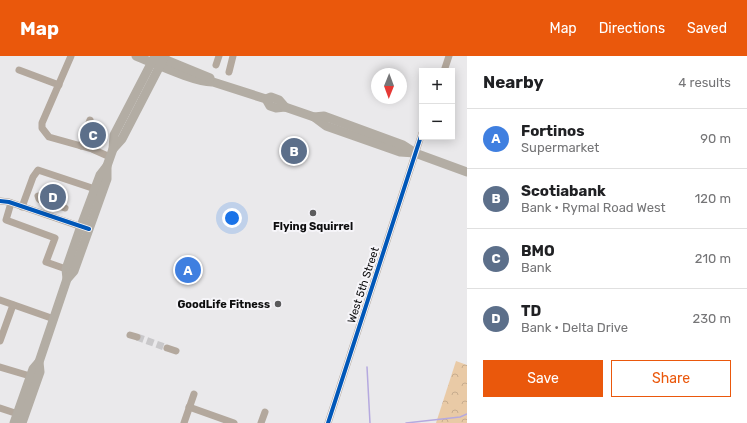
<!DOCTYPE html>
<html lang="en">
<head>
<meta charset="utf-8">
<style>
	:root { --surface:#fff; --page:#f6f6f6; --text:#202124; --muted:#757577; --line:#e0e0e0; --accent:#ea580c }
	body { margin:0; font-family:Rubik,sans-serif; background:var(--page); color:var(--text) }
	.controls { position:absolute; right:12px; top:12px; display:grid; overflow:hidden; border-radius:0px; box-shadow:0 2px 10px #0003 }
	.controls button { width:36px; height:36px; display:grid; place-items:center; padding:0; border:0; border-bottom:1px solid var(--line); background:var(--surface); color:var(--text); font:20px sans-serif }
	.compass { position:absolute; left:371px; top:12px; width:36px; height:36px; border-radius:50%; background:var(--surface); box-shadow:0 2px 10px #0003; rotate:181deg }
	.you { position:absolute; left:232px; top:162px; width:14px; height:14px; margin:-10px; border:3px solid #fff; border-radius:50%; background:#1a73e8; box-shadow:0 0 0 6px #1a73e833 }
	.badge { display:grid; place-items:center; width:26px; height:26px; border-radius:50%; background:var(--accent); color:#fff; font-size:13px; font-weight:700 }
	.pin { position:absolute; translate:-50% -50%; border:2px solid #fff; box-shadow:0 1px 4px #0006 }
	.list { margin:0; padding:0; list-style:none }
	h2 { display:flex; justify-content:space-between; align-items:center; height:52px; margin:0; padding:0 16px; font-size:17px }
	h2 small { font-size:13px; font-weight:400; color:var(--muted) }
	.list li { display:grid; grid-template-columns:26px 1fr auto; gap:12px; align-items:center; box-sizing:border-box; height:60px; padding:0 16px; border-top:1px solid var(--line) }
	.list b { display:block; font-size:15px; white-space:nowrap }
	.list p { margin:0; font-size:13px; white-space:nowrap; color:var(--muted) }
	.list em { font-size:13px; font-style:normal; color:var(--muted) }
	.actions { display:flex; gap:8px; padding:12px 16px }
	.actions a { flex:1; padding:9px 0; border:1px solid var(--accent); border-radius:0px; text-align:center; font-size:14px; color:var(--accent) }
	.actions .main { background:var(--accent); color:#fff }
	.map { position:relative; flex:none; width:467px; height:367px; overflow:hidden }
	header { display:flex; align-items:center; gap:24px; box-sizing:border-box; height:56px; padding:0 20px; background:var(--accent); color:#fff }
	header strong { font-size:19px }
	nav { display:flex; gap:22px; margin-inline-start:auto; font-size:14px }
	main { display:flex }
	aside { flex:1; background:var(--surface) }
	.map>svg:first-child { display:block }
	.park { fill:url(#park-crowns) }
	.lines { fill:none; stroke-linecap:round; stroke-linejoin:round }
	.stream { stroke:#b5a9df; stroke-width:1.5 }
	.minor-tunnel { stroke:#c9c8ca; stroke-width:7; stroke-dasharray:7 3.5; stroke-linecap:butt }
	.minor { stroke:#b3a89d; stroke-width:7 }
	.major { stroke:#b3ada4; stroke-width:9 }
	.cycleway-casing { stroke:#f6f5f9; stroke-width:6 }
	.cycleway { stroke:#0057b8; stroke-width:4 }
	.poi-dot { fill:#5b5b5c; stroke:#f6f5f9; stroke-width:1.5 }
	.labels { text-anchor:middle; stroke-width:4; stroke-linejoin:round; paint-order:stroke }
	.poi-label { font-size:11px; font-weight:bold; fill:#0e0e0f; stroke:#f6f5f9 }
	.street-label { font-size:11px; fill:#0e0e0f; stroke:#f6f5f9 }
</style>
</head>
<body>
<header>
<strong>Map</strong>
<nav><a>Map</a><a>Directions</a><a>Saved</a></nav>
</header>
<main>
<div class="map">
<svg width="467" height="367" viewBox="0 0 467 367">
	<defs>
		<pattern id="park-crowns" width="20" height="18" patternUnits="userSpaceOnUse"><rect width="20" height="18" fill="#e9caa6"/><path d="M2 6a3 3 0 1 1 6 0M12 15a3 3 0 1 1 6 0" fill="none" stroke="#c7ac8e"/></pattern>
	</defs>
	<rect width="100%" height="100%" fill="#eae9eb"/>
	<polygon class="park" points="456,305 467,309 467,367 436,367"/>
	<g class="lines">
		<g class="stream">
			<polyline points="367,311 370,367"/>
			<polyline points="406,367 460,361 467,358"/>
		</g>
		<polyline class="minor-tunnel" points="137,281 167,292"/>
		<g class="minor">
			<polyline points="71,0 42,67 42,72 49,81 92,93 110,101"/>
			<polyline points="216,9 219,0"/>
			<polyline points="19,14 59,29"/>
			<polyline points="444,15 449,0"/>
			<polyline points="229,16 233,0"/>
			<polyline points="81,90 90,64"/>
			<polyline points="38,140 39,143 42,145 65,152"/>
			<polyline points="0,145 9,146 85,172"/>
			<polyline points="11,147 6,164 55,182 46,206 66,213"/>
			<polyline points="22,151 33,121 38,114 95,133"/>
			<polyline points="0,244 54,263"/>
			<polyline points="130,279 137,281"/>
			<polyline points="0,285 13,249"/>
			<polyline points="167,292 176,295"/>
			<polyline points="0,311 30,320"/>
			<polyline points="189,351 234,367"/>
			<polyline points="0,352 21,359"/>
			<polyline points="184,367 194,338"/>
			<polyline points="261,367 265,356"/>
			<polyline points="328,367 422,77"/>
		</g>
		<g class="major">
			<path d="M 136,0 C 154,7 196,27 213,26 L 266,43 L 270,50 L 276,52 L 285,51 L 314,61 L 326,70 L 400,96 L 415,97 L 467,116"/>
			<polyline points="159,1 210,22"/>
			<polyline points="266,43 271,41 279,44 285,51"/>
			<polyline points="314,61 324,60 403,89 414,96"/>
			<polyline points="113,93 122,83 165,0"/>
			<polyline points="67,223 66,213 81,170 100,119 107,110"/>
			<polyline points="14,367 33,313 39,306"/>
			<polyline points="22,367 40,316 39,306 67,223 74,215 107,123 107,110 113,93 114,79 155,0"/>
		</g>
		<defs>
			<g id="cycleway">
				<polyline points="0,145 9,146 89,173"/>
				<polyline points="328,367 422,77"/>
			</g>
		</defs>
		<use href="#cycleway" class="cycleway-casing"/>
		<use href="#cycleway" class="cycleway"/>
	</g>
	<g class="poi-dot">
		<circle cx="313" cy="157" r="4"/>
		<circle cx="278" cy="248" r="4"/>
	</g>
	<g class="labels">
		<g class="poi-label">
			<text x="313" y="174">Flying Squirrel</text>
			<text x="270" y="252" text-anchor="end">GoodLife Fitness</text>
		</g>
		<g class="street-label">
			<text transform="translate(363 229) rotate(-72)" y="4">West 5th Street</text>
		</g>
	</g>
</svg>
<div class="controls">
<button>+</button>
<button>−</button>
</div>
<svg class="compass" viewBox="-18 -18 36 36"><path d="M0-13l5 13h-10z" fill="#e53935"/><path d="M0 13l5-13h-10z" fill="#757577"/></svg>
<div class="you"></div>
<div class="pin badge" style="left:188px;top:214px;background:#3f7fe0">A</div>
<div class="pin badge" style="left:294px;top:95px;background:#5c6f8a">B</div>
<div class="pin badge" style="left:93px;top:79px;background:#5c6f8a">C</div>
<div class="pin badge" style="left:53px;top:141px;background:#5c6f8a">D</div>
</div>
<aside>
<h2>Nearby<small>4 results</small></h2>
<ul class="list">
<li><span class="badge" style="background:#3f7fe0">A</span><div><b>Fortinos</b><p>Supermarket</p></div><em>90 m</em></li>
<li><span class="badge" style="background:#5c6f8a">B</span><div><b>Scotiabank</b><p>Bank · Rymal Road West</p></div><em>120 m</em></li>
<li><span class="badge" style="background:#5c6f8a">C</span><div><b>BMO</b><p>Bank</p></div><em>210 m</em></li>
<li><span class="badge" style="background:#5c6f8a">D</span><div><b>TD</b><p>Bank · Delta Drive</p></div><em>230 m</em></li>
</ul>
<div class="actions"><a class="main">Save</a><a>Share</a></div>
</aside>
</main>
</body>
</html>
